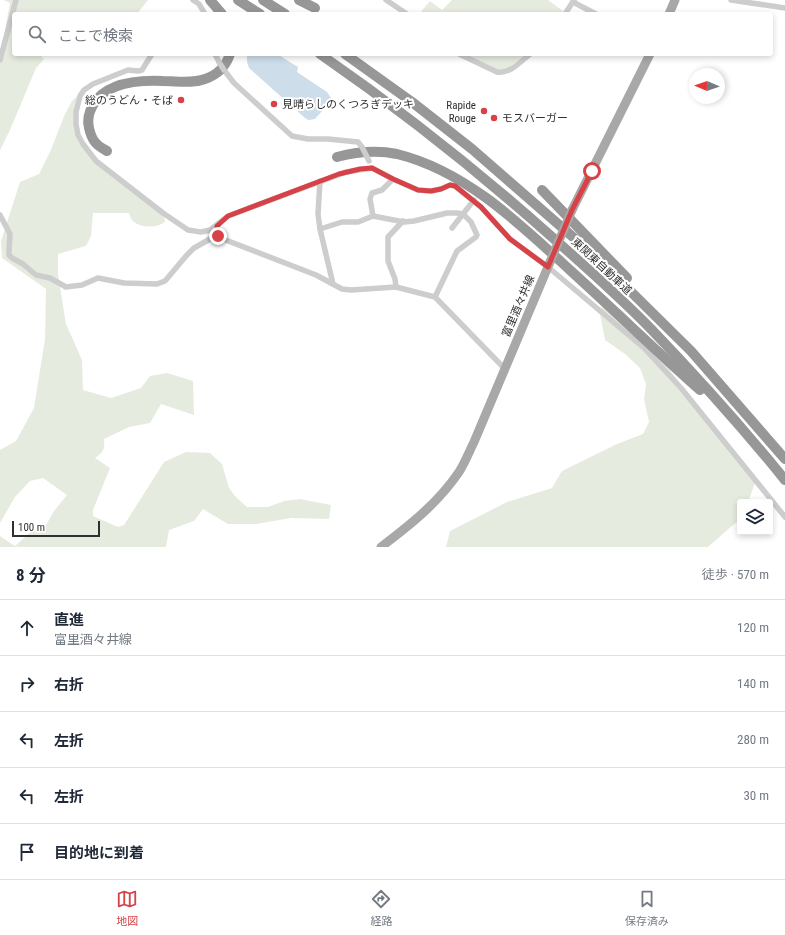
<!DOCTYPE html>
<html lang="ja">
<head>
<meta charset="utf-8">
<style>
	:root { --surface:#fff; --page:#f2f2f3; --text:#1f2937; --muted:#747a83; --line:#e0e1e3; --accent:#d74148 }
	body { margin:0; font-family:"Roboto Condensed","Noto Sans JP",sans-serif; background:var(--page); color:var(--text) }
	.controls { position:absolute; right:12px; bottom:12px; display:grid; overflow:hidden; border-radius:4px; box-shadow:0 2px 6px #0003 }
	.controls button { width:36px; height:36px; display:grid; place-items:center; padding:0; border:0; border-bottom:1px solid var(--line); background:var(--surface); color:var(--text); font:20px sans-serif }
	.compass { position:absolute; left:689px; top:68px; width:36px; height:36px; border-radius:50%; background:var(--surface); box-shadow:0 2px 6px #0003; rotate:272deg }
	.scale { position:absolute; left:12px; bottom:10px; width:88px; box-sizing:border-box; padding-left:4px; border:2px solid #303030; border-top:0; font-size:11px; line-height:14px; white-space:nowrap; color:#303030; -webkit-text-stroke:3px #fff; paint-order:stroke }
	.stop { position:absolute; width:12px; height:12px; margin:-9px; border:3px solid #d74148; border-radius:50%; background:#fff }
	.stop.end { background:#d74148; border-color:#fff; box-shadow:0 1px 4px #0008 }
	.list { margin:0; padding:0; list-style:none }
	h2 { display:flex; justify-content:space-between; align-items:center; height:52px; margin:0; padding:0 16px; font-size:17px }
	h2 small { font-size:13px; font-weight:400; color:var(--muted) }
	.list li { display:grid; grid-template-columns:26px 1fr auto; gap:12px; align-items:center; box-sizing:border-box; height:56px; padding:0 16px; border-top:1px solid var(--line) }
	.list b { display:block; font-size:15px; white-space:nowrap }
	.list p { margin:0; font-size:13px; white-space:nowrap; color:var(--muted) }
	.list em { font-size:13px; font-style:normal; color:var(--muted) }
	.icon { flex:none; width:22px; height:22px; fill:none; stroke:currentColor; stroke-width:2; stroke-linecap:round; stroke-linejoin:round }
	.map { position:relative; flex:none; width:785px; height:547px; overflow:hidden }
	.search { position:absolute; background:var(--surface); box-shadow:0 2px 6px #0003; left:12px; right:12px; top:12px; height:44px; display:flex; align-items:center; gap:10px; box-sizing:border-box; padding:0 14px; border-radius:4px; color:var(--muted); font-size:15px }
	.sheet { height:332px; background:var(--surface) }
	nav { display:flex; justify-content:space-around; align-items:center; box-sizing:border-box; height:56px; border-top:1px solid var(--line); background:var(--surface); font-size:11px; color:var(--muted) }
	nav a { display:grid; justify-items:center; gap:2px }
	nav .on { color:var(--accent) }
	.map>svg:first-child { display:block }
	.green { fill:#e5ecdf }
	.water { fill:#cddeea }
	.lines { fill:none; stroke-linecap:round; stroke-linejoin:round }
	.minor { stroke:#cdcdcd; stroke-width:5.5 }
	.primary { stroke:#a8a8a8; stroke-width:9 }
	.motorway { stroke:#979797; stroke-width:10 }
	.minor-bridge { stroke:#cdcdcd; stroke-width:5.5 }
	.primary-bridge { stroke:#a8a8a8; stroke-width:9 }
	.route { stroke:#d74148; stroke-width:5 }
	.poi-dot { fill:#d74148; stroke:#fff; stroke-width:1.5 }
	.labels { text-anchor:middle; stroke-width:4; stroke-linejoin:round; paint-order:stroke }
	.poi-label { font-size:11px; fill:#303030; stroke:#fff; text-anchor:end }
	.street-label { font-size:11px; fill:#303030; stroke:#fff }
</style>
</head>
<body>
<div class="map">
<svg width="785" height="547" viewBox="0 0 785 547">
	<rect width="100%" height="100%" fill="#fff"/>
	<g class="green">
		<polygon points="4,0 148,0 137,14 116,14 115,13 113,14 14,14 14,54 44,54 41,57 44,59 36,68 10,130 0,150 0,57 10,3"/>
		<polygon points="452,0 548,0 563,11 562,14 419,14 430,1 442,10"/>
		<polygon points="463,54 526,54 507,69 498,71"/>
		<path d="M 77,96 C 72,115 71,127 81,145 L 164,215 L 165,222 C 157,228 142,228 134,222 C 131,220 130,216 129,213 L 93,213 L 91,236 L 86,246 L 58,254 L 58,275 L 66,324 L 82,360 L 83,390 L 111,398 L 141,388 L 150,376 L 167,373 L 193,381 L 194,415 L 161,404 L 150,423 L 129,427 L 104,439 C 105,449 104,452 95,458 L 110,468 L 93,510 L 93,516 L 118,527 L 124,525 L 164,462 L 186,452 L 210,453 L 222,464 L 229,488 L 235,496 L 247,507 L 268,507 L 284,501 L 300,499 L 331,505 L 329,519 L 291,518 L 256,524 L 228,524 L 203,509 L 194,521 L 169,530 L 166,547 L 0,547 L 0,536 L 15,546 L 32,531 L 42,532 L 54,511 L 67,495 L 43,478 L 30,481 L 15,497 L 0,523 L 0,450 L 16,441 L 34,408 L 45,339 L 46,289 L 2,258 L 1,241 L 20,182 L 39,174 L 50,152 L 65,114 L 72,101 Z"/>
		<polygon points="609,304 622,310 643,332 672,373 724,438 755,483 748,502 740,502 740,519 708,547 446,547 450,531 507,502 552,488 562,471 617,444 643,434 649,422 644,399 646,384 640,368 625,354 605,340 599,309"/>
	</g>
	<polygon class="water" points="247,54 277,54 298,67 297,72 327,92 331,98 330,102 315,119 308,120 305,118 249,68 247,62"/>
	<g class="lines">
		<g class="minor">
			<polyline points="193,0 199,4 205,14"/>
			<polyline points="386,0 407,14"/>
			<polyline points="731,0 785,8"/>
			<polyline points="573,2 596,14"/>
			<polyline points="565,14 574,0"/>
			<polyline points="152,54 142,70 138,71 128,70 93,84 84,90 80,96 76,112 76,124 78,135 83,144 96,161 163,213 188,230 201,232 210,230 228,216 346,172 372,168 393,179 418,190 431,191 441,189 450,185 455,186 481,207 510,239 548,267 644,348 681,388 785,517"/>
			<polyline points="215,54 219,62"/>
			<path d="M 459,54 L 497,72 C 510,74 520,62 530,54"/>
			<polyline points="0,60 16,0"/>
			<polyline points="224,70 234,83 292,136 308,139 328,139 358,142 362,147"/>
			<polyline points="320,181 318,214 320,229 333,284"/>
			<polyline points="0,215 10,234 9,250 9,255 12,258 23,264 36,275 50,278 66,287 82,285 98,278 124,283 157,284 165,281 186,256 194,248 210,239 218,237 316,275 342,289 351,290 396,287 435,297 505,369"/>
			<polyline points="373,216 370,199 372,193 382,190 393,179"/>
			<polyline points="452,228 474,200"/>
			<polyline points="320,229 342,222 358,222 373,216 404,222 414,221 447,213 457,213 463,214 471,222 477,235 476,237 457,251 435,297"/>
			<polyline points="396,287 395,279 388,261 388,237 403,221"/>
		</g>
		<g class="primary">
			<polyline points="669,14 675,0"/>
			<polyline points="572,210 650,54"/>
			<path d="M 381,547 C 410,525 438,503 459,472 C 465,463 469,452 474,442 L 550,262"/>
		</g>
		<g class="motorway">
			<polyline points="210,0 222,14"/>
			<polyline points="238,0 260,14"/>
			<polyline points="263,0 285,14"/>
			<polyline points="299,0 315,8"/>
			<path d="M 320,54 C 401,110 478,171 552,237 C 586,267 620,297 652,330 C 698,378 743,428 785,480"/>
			<polyline points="345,54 412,102 472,149 573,237 614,275 691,351 785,459"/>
			<path d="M 107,151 C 96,145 92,141 89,128 C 87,120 89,112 93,105 C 106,82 140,80 163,81 C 177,81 192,84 205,79 C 217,75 226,66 230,54"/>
			<path d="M 337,157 C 356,152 377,150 397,154 C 466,171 520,224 571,271 C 614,310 656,351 700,390"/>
			<polyline points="542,190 627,278"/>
		</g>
		<g class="minor-bridge">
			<polyline points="219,62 224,70"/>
			<polyline points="362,147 369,161"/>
		</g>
		<polyline class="primary-bridge" points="550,262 572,210"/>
	</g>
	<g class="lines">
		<polyline class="route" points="218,236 217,226 228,216 339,174 360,169 372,168 393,179 418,190 431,191 441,189 450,185 455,186 481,207 510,239 548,267 572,210 592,171"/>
	</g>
	<g class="poi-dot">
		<circle cx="181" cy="100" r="4"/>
		<circle cx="274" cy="104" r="4"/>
		<circle cx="484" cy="111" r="4"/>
		<circle cx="494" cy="118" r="4"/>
	</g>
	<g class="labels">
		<g class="poi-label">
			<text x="173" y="104">総のうどん・そば</text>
			<text x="282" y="108" text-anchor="start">見晴らしのくつろぎデッキ</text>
			<text x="476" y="109">Rapide<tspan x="476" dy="13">Rouge</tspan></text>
			<text x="502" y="122" text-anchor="start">モスバーガー</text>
		</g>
		<g class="street-label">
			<text transform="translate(602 266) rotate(43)" y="4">東関東自動車道</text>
			<text transform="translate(518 306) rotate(-67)" y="4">富里酒々井線</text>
		</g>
	</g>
</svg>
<div class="controls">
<button><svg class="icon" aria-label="layers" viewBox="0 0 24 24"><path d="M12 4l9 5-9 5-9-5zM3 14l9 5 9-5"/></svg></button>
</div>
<svg class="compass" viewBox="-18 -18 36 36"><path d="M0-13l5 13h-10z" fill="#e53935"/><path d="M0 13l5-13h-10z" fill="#747a83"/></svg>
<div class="scale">100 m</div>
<div class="stop" style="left:592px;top:171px"></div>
<div class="stop end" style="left:218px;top:236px"></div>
<div class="search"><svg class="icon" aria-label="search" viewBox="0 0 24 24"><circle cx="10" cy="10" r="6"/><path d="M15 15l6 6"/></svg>ここで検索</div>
</div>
<section class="sheet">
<h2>8 分<small>徒歩 · 570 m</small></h2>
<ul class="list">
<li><svg class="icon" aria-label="ahead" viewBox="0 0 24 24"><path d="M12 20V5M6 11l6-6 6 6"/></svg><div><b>直進</b><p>富里酒々井線</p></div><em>120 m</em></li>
<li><svg class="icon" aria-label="right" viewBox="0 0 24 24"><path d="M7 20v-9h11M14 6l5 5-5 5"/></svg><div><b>右折</b></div><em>140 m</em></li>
<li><svg class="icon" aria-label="left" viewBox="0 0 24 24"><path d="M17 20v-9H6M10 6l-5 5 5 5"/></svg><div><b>左折</b></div><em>280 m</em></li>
<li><svg class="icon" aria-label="left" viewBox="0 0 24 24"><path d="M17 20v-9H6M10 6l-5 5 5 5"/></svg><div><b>左折</b></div><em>30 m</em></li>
<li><svg class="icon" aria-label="arrive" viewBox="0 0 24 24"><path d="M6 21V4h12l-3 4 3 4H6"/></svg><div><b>目的地に到着</b></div></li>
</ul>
</section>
<nav>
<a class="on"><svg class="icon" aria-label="map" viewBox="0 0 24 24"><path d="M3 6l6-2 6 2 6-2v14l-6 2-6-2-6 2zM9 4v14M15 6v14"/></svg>地図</a>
<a><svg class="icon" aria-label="directions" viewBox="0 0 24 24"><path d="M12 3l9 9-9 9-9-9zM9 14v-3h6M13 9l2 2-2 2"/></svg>経路</a>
<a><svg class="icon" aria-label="saved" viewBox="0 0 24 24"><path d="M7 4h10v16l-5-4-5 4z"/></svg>保存済み</a>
</nav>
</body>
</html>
